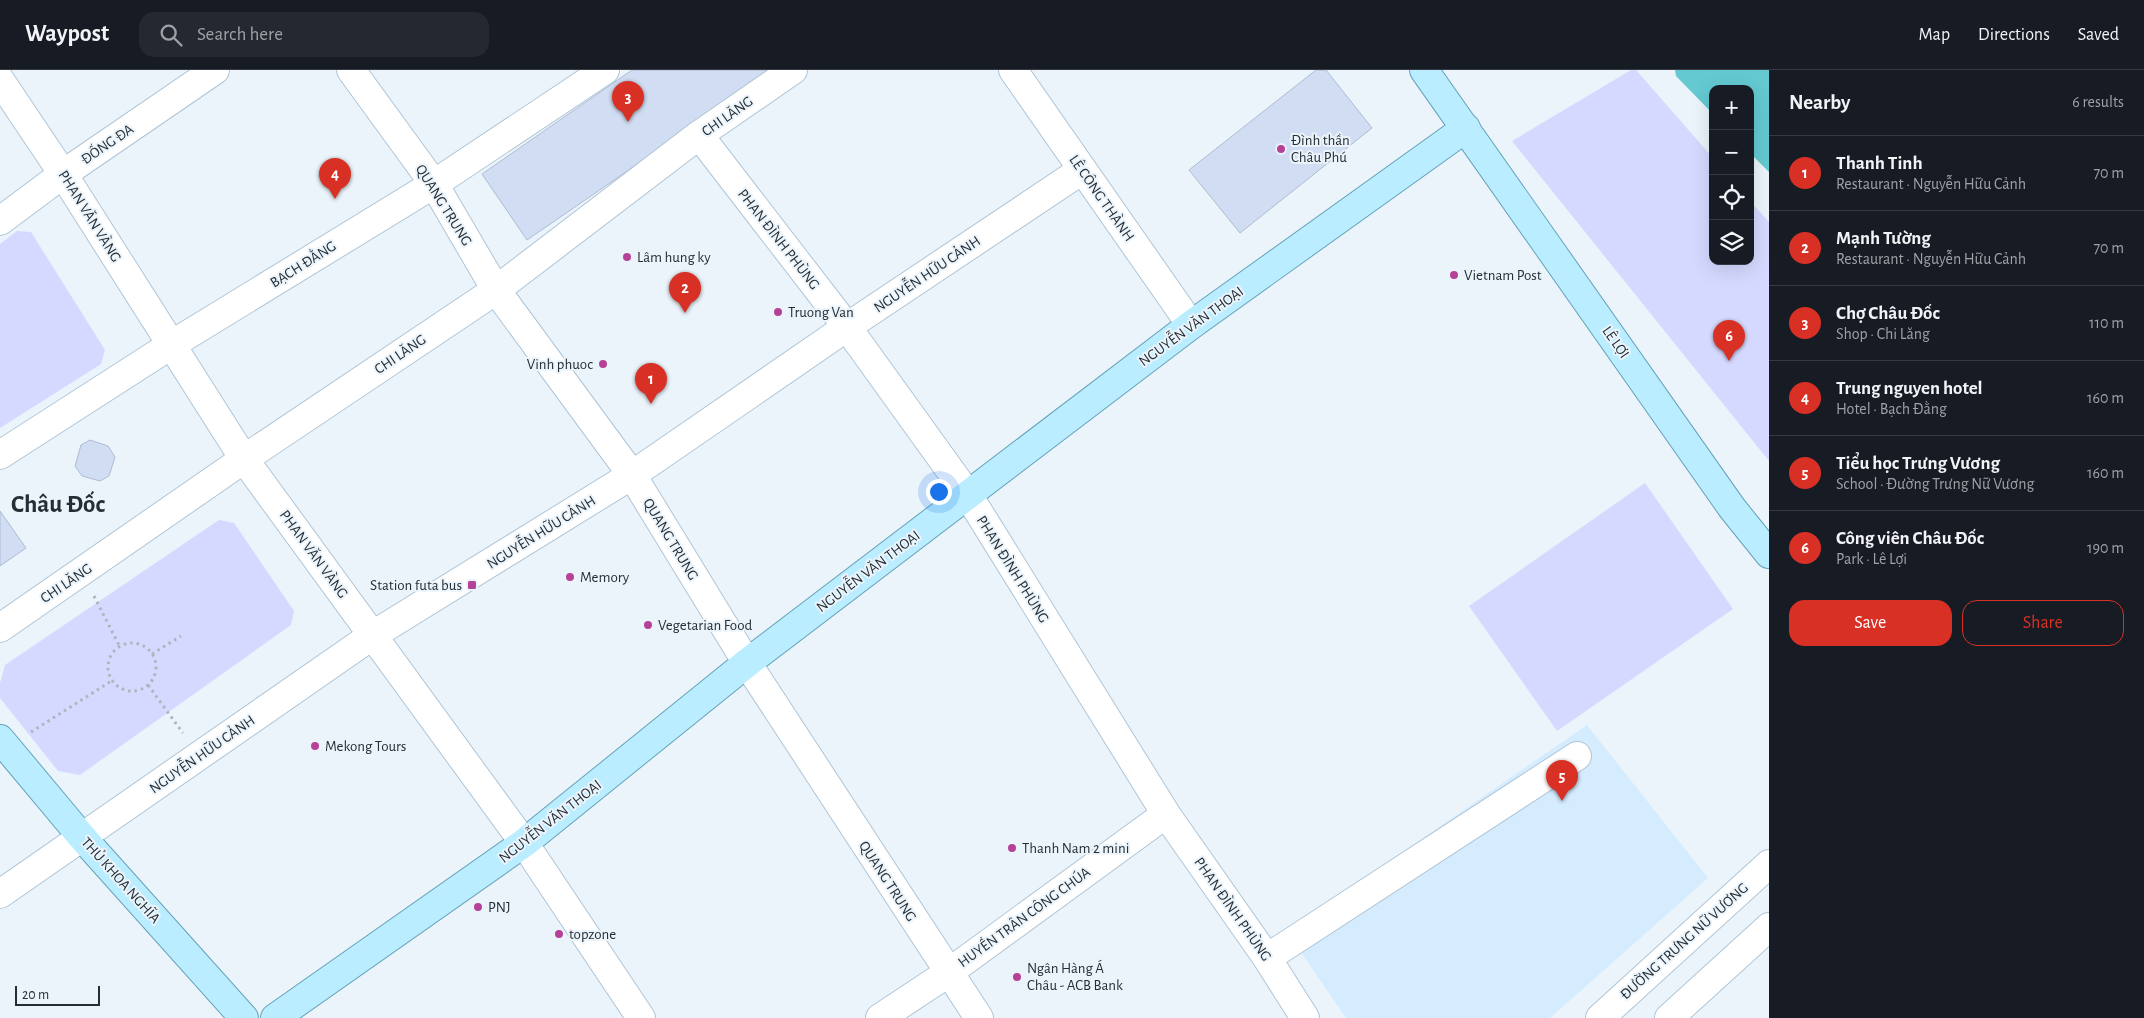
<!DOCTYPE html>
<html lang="en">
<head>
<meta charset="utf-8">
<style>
	:root { --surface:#171b24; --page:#242831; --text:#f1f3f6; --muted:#9ea1a6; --line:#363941; --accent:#d93025 }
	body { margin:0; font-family:"Alegreya Sans",sans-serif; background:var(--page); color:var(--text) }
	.controls { position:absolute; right:15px; top:15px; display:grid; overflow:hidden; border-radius:10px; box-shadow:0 5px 20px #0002 }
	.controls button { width:45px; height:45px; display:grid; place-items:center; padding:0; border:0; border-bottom:1px solid var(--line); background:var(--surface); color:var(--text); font:25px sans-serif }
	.scale { position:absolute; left:15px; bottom:12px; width:85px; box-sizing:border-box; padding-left:5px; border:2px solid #262e35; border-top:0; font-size:14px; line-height:18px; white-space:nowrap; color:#262e35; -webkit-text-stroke:4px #ebf4fb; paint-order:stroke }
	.you { position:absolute; left:938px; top:421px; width:18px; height:18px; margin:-12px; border:4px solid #fff; border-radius:50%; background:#1a73e8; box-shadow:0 0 0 8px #1a73e833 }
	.badge { display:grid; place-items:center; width:32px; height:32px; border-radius:50%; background:var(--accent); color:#fff; font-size:16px; font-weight:700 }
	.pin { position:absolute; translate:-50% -41px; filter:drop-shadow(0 1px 2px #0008) }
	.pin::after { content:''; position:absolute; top:26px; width:18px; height:15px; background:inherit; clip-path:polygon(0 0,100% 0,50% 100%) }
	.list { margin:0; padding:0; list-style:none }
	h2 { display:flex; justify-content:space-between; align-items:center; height:65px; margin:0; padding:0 20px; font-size:21px }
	h2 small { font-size:16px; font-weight:400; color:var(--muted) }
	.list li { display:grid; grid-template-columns:32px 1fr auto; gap:15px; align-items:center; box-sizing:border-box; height:75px; padding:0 20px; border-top:1px solid var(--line) }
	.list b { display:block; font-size:19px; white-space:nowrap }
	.list p { margin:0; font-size:16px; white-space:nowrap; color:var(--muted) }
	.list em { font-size:16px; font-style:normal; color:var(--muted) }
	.actions { display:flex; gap:10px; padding:15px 20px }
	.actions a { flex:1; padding:11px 0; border:1px solid var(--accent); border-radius:15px; text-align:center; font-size:18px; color:var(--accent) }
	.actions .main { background:var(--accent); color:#fff }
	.icon { flex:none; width:28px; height:28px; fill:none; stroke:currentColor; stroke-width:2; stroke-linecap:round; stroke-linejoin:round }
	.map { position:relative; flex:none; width:1769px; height:948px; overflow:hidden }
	header { display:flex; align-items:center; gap:30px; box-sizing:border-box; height:70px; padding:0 25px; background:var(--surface); border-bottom:1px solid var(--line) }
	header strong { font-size:24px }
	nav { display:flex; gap:28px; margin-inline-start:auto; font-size:18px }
	.search { width:350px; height:45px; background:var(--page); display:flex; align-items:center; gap:12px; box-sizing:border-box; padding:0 18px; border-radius:15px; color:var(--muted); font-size:19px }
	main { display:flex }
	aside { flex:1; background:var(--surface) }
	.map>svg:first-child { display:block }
	.built { fill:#d4ecfe }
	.green { fill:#d5d9ff }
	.water { fill:#64c9d1 }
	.building { fill:#d0ddf3; stroke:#aebbd1 }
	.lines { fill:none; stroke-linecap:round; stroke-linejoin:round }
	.minor-casing { stroke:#afc5d6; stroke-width:30 }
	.major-casing { stroke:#67a2b8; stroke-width:30 }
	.path { stroke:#adb6bd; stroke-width:3; stroke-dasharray:2.5 4; stroke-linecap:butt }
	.minor { stroke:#fff; stroke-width:28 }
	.major { stroke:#b9edff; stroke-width:28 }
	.poi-dot { fill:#b64198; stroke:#ebf4fb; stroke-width:2 }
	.labels { text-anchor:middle; stroke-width:4; stroke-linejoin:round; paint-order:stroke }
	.street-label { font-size:15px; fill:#262e35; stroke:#ebf4fb }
	.poi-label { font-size:15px; fill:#262e35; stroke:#ebf4fb; text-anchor:start }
	.town-label { font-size:25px; font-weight:bold; fill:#262e35; stroke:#ebf4fb }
</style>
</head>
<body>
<header>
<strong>Waypost</strong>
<div class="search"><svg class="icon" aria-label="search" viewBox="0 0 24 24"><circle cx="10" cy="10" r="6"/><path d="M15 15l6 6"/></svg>Search here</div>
<nav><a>Map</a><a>Directions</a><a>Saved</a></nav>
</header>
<main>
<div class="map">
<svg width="1769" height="948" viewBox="0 0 1769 948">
	<rect width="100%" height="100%" fill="#ebf4fb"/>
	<polygon class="built" points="1587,655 1708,808 1550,948 1346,948 1287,862"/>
	<g class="green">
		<polygon points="1631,0 1636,0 1713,88 1713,191 1750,191 1750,131 1769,152 1769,391 1512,71"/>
		<polygon points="17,161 31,162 105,280 101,294 0,358 0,174"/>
		<polygon points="1645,413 1733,539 1557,661 1469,536"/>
		<polygon points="219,450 234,453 294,541 291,555 80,705 58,701 0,628 0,613 5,595"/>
	</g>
	<polygon class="water" points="1675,0 1769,0 1769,102 1750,83 1750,19 1713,19 1713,44 1676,6"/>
	<g class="building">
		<polygon points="632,0 774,0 527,170 482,104"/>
		<polygon points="1316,0 1326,0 1372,58 1240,163 1189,100"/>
		<polygon points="90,370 108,376 115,387 109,406 100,411 82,406 75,396 81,375"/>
		<polygon points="0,441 26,478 0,496"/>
	</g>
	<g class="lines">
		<defs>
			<g id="minor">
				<polyline points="351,0 434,114 496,220 632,405 747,593 979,948"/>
				<polyline points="1013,0 1191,255"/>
				<polyline points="0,10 63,104 244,389 524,773 641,948"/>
				<polyline points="699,65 847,257 968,425 1166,744 1267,888 1305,948"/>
				<polyline points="0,151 63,104 215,0"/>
				<polyline points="0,385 171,275 434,114 605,0"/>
				<polyline points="0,558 244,389 496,220 699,65 793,0"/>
				<polyline points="0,824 373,565 632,405 847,257 1082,100"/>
				<polyline points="1267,888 1577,686"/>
				<polyline points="880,948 948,903 1166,744"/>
				<polyline points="1600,948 1769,794"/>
				<polyline points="1669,948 1769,857"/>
			</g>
			<g id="major">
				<polyline points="1424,0 1732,438 1769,484"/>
				<polyline points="0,669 81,766 244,948"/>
				<polyline points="275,948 524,773 747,593 1191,255 1466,58"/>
			</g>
		</defs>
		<use href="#minor" class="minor-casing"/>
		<use href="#major" class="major-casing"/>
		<g class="path">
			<polyline points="94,526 120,577"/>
			<circle cx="132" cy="597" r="24"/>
			<polyline points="152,584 181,566"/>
			<polyline points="148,615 183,663"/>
			<polyline points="31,662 113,610"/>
		</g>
		<use href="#minor" class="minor"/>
		<use href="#major" class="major"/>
	</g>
	<g class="poi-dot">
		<circle cx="1281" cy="79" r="5"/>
		<circle cx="627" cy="187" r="5"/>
		<circle cx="1454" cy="205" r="5"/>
		<circle cx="778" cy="242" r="5"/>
		<circle cx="603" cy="294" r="5"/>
		<circle cx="570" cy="507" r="5"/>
		<rect x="467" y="510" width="10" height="10" rx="2.5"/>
		<circle cx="648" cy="555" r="5"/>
		<circle cx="315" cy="676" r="5"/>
		<circle cx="1012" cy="778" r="5"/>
		<circle cx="478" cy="837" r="5"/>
		<circle cx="559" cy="864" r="5"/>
		<circle cx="1017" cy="907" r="5"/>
	</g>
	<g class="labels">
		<g class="street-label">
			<text transform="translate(727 46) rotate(-35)" y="5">CHI LĂNG</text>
			<text transform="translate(107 74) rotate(-34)" y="5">ĐỐNG ĐA</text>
			<text transform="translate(1102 128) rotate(55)" y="5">LÊ CÔNG THÀNH</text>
			<text transform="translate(444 135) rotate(58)" y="5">QUANG TRUNG</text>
			<text transform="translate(90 146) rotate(58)" y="5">PHAN VĂN VÀNG</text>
			<text transform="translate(779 169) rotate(52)" y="5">PHAN ĐÌNH PHÙNG</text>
			<text transform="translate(303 194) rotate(-32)" y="5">BẠCH ĐẰNG</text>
			<text transform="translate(927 204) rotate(-34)" y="5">NGUYỄN HỮU CẢNH</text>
			<text transform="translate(1191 256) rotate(-36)" y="5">NGUYỄN VĂN THOẠI</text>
			<text transform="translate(1616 272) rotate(55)" y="5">LÊ LỢI</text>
			<text transform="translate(400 284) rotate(-34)" y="5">CHI LĂNG</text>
			<text transform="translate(541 462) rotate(-32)" y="5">NGUYỄN HỮU CẢNH</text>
			<text transform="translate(671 469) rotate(59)" y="5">QUANG TRUNG</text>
			<text transform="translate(314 484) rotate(54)" y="5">PHAN VĂN VÀNG</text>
			<text transform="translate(1013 499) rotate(58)" y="5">PHAN ĐÌNH PHÙNG</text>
			<text transform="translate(868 501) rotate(-37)" y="5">NGUYỄN VĂN THOẠI</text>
			<text transform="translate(66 513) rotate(-34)" y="5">CHI LĂNG</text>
			<text transform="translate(202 684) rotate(-35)" y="5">NGUYỄN HỮU CẢNH</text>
			<text transform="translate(550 751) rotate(-38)" y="5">NGUYỄN VĂN THOẠI</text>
			<text transform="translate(121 810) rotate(48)" y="5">THỦ KHOA NGHĨA</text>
			<text transform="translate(888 811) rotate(57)" y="5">QUANG TRUNG</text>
			<text transform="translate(1233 839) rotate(55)" y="5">PHAN ĐÌNH PHÙNG</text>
			<text transform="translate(1024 847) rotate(-36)" y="5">HUYỀN TRÂN CÔNG CHÚA</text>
			<text transform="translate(1684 871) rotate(-42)" y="5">ĐƯỜNG TRƯNG NỮ VƯƠNG</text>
		</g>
		<g class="poi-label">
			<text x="1291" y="75">Đình thần<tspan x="1291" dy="17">Châu Phú</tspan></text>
			<text x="637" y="192">Lâm hung ky</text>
			<text x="1464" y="210">Vietnam Post</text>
			<text x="788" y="247">Truong Van</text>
			<text x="593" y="299" text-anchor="end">Vinh phuoc</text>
			<text x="580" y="512">Memory</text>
			<text x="462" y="520" text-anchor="end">Station futa bus</text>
			<text x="658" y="560">Vegetarian Food</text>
			<text x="325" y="681">Mekong Tours</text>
			<text x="1022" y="783">Thanh Nam 2 mini</text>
			<text x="488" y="842">PNJ</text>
			<text x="569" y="869">topzone</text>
			<text x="1027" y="903">Ngân Hàng Á<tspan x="1027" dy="17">Châu - ACB Bank</tspan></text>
		</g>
		<g class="town-label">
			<text x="58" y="442">Châu Đốc</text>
		</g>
	</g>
</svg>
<div class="controls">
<button>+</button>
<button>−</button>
<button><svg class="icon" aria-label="locate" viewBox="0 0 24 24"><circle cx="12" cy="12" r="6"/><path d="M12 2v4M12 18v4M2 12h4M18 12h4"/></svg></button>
<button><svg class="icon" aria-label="layers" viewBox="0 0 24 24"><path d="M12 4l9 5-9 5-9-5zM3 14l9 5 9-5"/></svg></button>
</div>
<div class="scale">20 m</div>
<div class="you"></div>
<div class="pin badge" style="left:651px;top:334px">1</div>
<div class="pin badge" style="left:685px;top:243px">2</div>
<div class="pin badge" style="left:628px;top:52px">3</div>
<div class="pin badge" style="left:335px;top:129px">4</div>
<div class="pin badge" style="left:1562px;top:731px">5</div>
<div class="pin badge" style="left:1729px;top:291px">6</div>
</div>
<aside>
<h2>Nearby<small>6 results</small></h2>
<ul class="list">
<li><span class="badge">1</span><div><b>Thanh Tinh</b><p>Restaurant · Nguyễn Hữu Cảnh</p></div><em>70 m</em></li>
<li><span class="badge">2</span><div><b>Mạnh Tường</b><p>Restaurant · Nguyễn Hữu Cảnh</p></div><em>70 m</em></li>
<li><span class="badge">3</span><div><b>Chợ Châu Đốc</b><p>Shop · Chi Lăng</p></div><em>110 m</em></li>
<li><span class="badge">4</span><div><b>Trung nguyen hotel</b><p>Hotel · Bạch Đằng</p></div><em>160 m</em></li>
<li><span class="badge">5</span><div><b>Tiểu học Trưng Vương</b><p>School · Đường Trưng Nữ Vương</p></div><em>160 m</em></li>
<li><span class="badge">6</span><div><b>Công viên Châu Đốc</b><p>Park · Lê Lợi</p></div><em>190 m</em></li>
</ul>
<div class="actions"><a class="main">Save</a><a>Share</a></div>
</aside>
</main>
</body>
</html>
